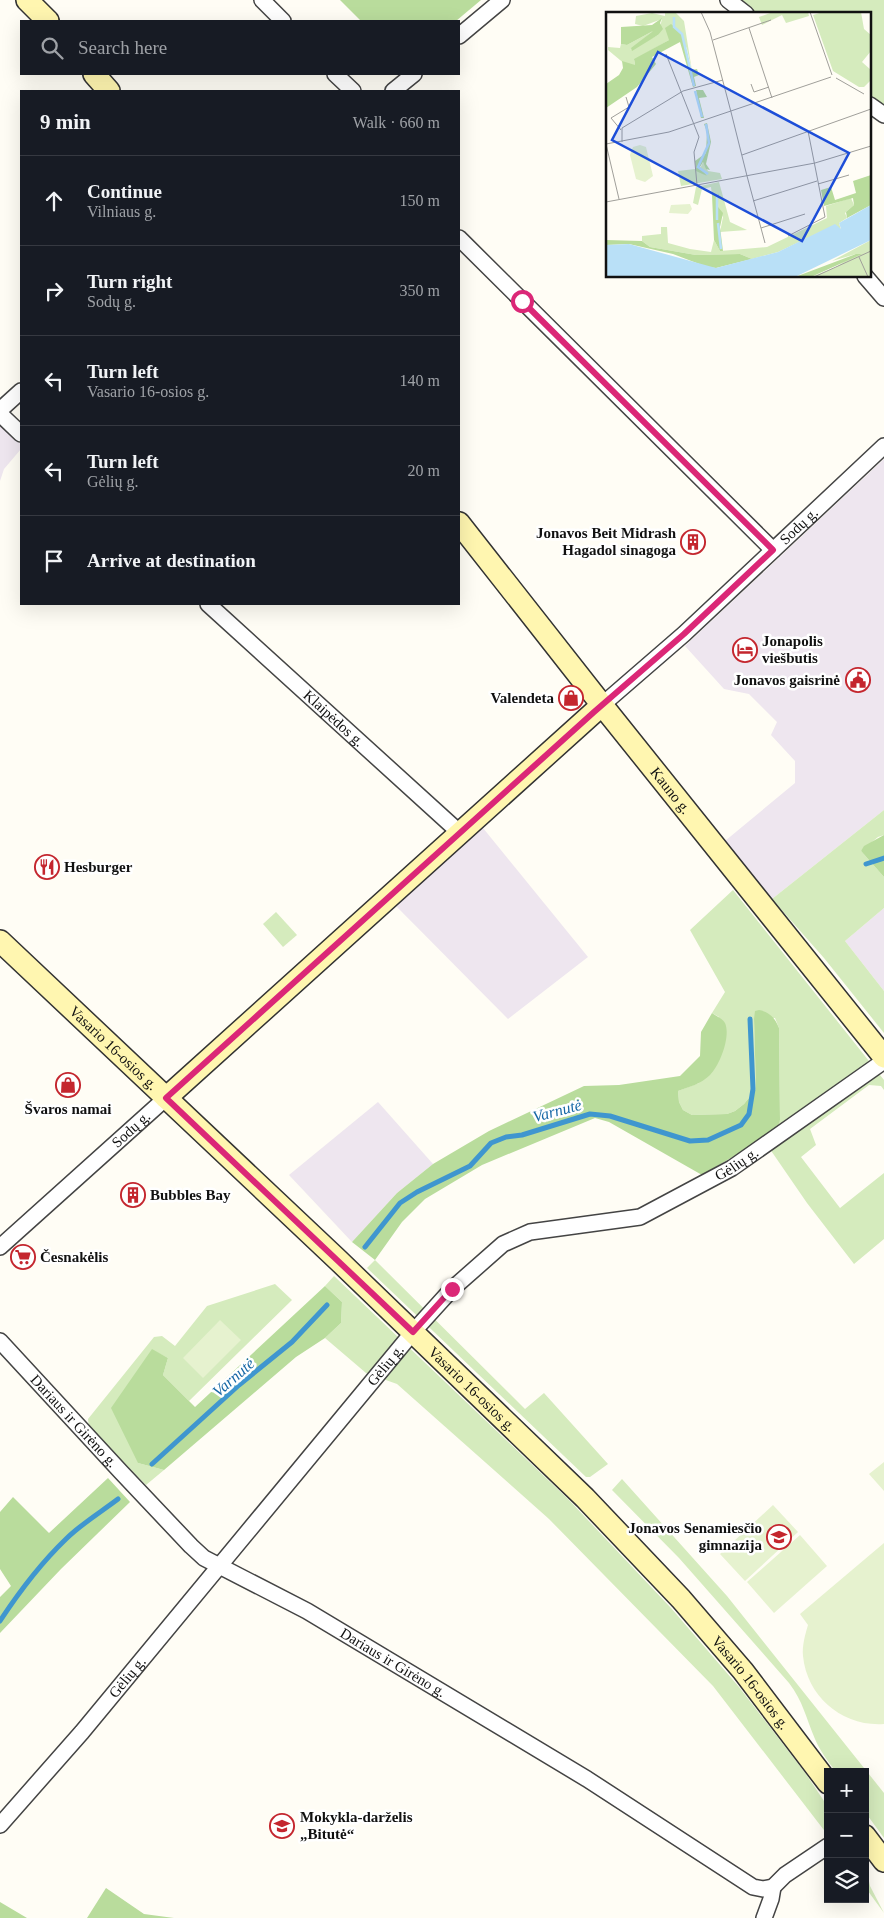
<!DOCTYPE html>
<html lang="en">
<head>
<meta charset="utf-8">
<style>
	:root { --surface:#171b24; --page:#20242c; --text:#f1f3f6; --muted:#9ea1a6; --line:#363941 }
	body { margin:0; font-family:Georgia,serif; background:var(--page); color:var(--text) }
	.controls { position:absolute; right:15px; bottom:15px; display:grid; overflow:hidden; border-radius:0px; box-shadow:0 5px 20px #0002 }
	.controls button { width:45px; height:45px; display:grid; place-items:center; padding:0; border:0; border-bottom:1px solid var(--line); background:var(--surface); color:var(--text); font:25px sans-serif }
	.stop { position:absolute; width:15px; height:15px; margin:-11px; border:4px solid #db2777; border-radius:50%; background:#fff }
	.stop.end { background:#db2777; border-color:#fff; box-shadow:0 1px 5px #0008 }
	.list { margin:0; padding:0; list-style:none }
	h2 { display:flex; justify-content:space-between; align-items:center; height:65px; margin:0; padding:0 20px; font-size:21px }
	h2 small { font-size:16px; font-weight:400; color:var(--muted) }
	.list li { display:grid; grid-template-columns:32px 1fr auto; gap:15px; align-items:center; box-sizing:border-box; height:90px; padding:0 20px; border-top:1px solid var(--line) }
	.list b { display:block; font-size:19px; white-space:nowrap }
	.list p { margin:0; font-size:16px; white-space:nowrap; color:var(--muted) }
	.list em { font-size:16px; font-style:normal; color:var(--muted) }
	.icon { flex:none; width:28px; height:28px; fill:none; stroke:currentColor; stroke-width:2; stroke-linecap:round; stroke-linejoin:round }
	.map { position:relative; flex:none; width:884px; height:1918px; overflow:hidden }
	.search { position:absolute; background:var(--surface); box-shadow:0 5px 20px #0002; left:20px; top:20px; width:440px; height:55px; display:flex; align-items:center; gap:12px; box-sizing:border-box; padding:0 18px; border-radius:0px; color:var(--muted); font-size:19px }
	.panel { position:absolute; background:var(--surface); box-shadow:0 5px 20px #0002; left:20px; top:90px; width:440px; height:515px; border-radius:0px }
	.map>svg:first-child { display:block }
	.industrial { fill:#eee6ef }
	.green { fill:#d5ebbd }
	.forest { fill:#b9dc9c }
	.pitch { fill:#e6f2cf }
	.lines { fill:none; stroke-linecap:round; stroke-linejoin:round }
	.stream { stroke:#3f96cf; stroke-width:5 }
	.street-casing { stroke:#444; stroke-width:18 }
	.secondary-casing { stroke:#333; stroke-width:24 }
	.street { stroke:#fff; stroke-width:15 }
	.secondary { stroke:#fff6b0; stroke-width:21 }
	.route { stroke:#db2777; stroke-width:6 }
	.labels { text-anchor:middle; stroke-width:5; stroke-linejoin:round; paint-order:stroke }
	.street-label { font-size:15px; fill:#111; stroke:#fff }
	.poi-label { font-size:15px; font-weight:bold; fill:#111; stroke:#fff; text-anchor:start }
	.water-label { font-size:16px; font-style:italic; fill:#1768a6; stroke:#fff }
	.inset-river { fill:none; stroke:#b9e0f7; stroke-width:2.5 }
	.inset-road { fill:none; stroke:#a09f9a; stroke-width:1 }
	.view { fill:#1d4ed8; fill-opacity:0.15; stroke:#1d4ed8; stroke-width:2.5 }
	.inset-edge { fill:none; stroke:#111; stroke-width:2.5 }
</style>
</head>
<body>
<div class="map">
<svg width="884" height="1918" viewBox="0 0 884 1918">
	<rect width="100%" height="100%" fill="#fffdf5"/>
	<g class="industrial">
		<polygon points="0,425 21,444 21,449 4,469 0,481"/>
		<polygon points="884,459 884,810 772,899 725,841 795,783 795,761 771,735 777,722 749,694 724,689 685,646"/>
		<polygon points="483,828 588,957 508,1019 393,903"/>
		<polygon points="884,908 884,991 845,941"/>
		<polygon points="378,1102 433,1164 397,1193 352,1242 289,1175"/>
	</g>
	<g class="green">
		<polygon points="737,0 884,0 884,105 870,95 870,14 756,14"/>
		<polygon points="884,810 884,835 878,837 861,851 884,877 884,908 845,941 884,991 884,1033 824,958 772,899"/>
		<polygon points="733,890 884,1080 884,1090 881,1086 869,1085 810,1129 816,1145 801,1157 840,1208 884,1173 884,1239 854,1264 807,1203 763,1139 780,1120 779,1028 775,1018 754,1019 756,1089 744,1104 735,1111 727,1114 692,1115 683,1110 679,1102 678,1091 699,1083 719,1017 712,1013 725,992 690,930"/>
		<polygon points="276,912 297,935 283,947 263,924"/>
		<polygon points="375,1260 525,1409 544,1393 608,1464 590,1477 586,1477 367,1268"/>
		<polygon points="334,1276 568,1499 671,1608 739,1687 806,1774 828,1807 828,1833 827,1834 713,1686 549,1519 397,1384 366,1373 325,1338 341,1323 342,1302 325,1286"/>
		<polygon points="275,1284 292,1300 189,1401 163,1375 168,1358 152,1350 138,1463 164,1470 146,1485 89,1428 88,1419 154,1337 162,1336 175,1346 207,1306"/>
		<path d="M 622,1479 L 727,1596 L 884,1793 L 884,1838 L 865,1812 L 865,1772 L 836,1772 C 828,1761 820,1751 815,1739 C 806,1718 803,1701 789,1683 L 679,1558 L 612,1490 Z"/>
		<polygon points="865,1861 870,1886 884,1913 865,1887"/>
	</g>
	<g class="forest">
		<polygon points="340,0 481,0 456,21 361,21"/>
		<polygon points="884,835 884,877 861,851 864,846"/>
		<path d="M 759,1010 C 770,1012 775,1018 779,1028 L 780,1120 L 777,1129 L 763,1139 L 702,1175 L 609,1122 L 595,1118 L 482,1165 L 425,1199 L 402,1222 L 375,1260 L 352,1242 L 397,1193 L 433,1164 L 489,1131 L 584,1086 L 619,1085 L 680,1076 L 700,1056 L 701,1032 L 712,1013 C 716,1016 722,1018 725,1023 C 731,1036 720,1065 710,1075 C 701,1084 689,1087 678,1091 L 679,1102 L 683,1110 L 692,1115 L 727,1114 L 735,1111 L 744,1104 L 756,1089 L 754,1019 L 755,1011 Z"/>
		<polygon points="325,1286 342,1302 341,1323 325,1338 296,1357 164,1470 138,1463 111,1408 152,1349 168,1358 163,1375 195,1407"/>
		<polygon points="108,1478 130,1502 61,1569 0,1633 0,1597 11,1586 0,1569 0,1512 13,1497 49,1533"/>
		<polygon points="106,1888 144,1914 174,1918 87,1918"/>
		<polygon points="0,1902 27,1918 0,1918"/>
	</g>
	<g class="pitch">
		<polygon points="220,1320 241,1340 203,1378 183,1358"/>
		<polygon points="884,1462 884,1491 869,1474"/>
		<polygon points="773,1505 798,1532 745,1581 720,1554"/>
		<polygon points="800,1535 827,1566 774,1613 747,1582"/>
		<path d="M 884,1543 L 884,1724 C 843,1727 807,1697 803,1656 C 802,1646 805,1635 808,1625 L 800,1614 Z"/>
	</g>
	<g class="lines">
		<g class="stream">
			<polyline points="866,864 884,858"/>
			<polyline points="365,1247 400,1203 417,1192 470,1166 491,1143 506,1137 522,1135 590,1114 610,1116 690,1141 708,1140 741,1125 749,1114 753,1089 750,1019"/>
			<polyline points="152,1464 239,1385 292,1342 327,1305"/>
			<path d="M 0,1621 C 19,1592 40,1564 66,1539 C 81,1524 101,1512 118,1499"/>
		</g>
		<defs>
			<g id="street">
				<polyline points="262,0 283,21"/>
				<polyline points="728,0 746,14"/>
				<polyline points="459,36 502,0"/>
				<polyline points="335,74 353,91"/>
				<polyline points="393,91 414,74"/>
				<polyline points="870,105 884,115"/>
				<polyline points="459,238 773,550"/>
				<polyline points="865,276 884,298"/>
				<polyline points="0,410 21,391"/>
				<polyline points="0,414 21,434"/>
				<path id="s1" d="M 208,604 L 460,833"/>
				<path id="s2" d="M 602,705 L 684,634 L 884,446"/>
				<path id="s3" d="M 0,1247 L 166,1098"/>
				<path id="s4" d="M 0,1341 L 121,1472 L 191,1546 L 204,1558 L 307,1611 L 587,1779 L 753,1887 L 763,1889 L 773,1887 L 785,1875 L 828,1846"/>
				<path id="s5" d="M 0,1825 L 82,1732 L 413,1332 L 452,1289 L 503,1244 L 530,1232 L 640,1217 L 732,1168 L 884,1061"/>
				<polyline points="764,1918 771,1899 773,1887"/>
			</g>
			<g id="secondary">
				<polyline points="27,0 48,21"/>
				<polyline points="94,74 109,91"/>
				<path id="s6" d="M 459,523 L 602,705 L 884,1057"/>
				<path id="s7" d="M 0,941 L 338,1260 L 585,1498 L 681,1599 L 743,1671 L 828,1783"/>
				<polyline points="166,1098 602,705"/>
				<polyline points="865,1836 884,1861"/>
			</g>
		</defs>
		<use href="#street" class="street-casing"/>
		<use href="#secondary" class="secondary-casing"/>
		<use href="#street" class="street"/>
		<use href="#secondary" class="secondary"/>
	</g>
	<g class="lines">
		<polyline class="route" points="452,1289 413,1332 166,1098 594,712 684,634 773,550 522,301"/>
	</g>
	<defs>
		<symbol id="building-ring" viewBox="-11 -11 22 22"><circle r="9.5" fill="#fff" stroke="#c4262e" stroke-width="1.5"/><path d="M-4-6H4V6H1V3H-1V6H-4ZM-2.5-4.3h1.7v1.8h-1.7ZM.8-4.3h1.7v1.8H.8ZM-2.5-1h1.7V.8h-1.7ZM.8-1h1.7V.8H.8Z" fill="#c4262e"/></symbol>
		<symbol id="hotel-ring" viewBox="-11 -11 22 22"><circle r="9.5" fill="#fff" stroke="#c4262e" stroke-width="1.5"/><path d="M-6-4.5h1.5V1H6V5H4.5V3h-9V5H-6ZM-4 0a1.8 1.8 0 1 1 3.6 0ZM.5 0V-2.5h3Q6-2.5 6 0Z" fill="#c4262e"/></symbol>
		<symbol id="civic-ring" viewBox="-11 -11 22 22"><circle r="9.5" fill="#fff" stroke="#c4262e" stroke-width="1.5"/><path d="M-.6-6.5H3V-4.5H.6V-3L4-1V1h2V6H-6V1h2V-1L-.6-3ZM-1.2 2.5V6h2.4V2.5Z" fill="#c4262e"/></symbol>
		<symbol id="shop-ring" viewBox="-11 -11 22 22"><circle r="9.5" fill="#fff" stroke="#c4262e" stroke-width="1.5"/><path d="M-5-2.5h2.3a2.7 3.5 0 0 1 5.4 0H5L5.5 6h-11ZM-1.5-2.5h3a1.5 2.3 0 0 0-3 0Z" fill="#c4262e"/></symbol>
		<symbol id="restaurant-ring" viewBox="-11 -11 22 22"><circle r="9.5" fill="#fff" stroke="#c4262e" stroke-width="1.5"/><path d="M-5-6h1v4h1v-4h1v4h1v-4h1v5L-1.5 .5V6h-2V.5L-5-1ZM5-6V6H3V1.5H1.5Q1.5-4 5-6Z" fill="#c4262e"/></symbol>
		<symbol id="supermarket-ring" viewBox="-11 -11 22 22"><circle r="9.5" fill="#fff" stroke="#c4262e" stroke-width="1.5"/><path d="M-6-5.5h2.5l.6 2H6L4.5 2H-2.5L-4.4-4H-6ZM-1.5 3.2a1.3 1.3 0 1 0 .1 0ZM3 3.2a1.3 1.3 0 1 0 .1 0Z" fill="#c4262e"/></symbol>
		<symbol id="school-ring" viewBox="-11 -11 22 22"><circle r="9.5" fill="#fff" stroke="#c4262e" stroke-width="1.5"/><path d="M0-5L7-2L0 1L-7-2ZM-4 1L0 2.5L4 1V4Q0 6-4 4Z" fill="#c4262e"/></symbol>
	</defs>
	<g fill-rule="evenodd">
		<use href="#building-ring" x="679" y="528" width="28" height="28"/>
		<use href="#hotel-ring" x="731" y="636" width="28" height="28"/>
		<use href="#civic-ring" x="844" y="666" width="28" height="28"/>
		<use href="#shop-ring" x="557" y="684" width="28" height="28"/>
		<use href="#restaurant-ring" x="33" y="853" width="28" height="28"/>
		<use href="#shop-ring" x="54" y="1071" width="28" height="28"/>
		<use href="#building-ring" x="119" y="1181" width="28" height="28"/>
		<use href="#supermarket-ring" x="9" y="1243" width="28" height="28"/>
		<use href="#school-ring" x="765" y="1523" width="28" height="28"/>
		<use href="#school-ring" x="268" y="1812" width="28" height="28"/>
	</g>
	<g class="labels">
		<g class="street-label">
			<text dy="5" stroke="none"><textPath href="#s2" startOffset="266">Sodų g.</textPath></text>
			<text dy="5" stroke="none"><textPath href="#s1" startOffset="170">Klaipėdos g.</textPath></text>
			<text dy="5" stroke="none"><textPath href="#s6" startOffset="341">Kauno g.</textPath></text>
			<text dy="5" stroke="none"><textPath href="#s7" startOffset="156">Vasario 16-osios g.</textPath></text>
			<text dy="5" stroke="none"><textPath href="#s3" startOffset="176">Sodų g.</textPath></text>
			<text dy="5" stroke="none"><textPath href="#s5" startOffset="1020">Gėlių g.</textPath></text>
			<text dy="5" stroke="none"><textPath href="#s5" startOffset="600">Gėlių g.</textPath></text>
			<text dy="5" stroke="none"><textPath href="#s7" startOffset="651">Vasario 16-osios g.</textPath></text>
			<text dy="5" stroke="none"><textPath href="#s4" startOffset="109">Dariaus ir Girėno g.</textPath></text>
			<text dy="5" stroke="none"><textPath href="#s4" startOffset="514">Dariaus ir Girėno g.</textPath></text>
			<text dy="5" stroke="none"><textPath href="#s5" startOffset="195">Gėlių g.</textPath></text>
			<text dy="5" stroke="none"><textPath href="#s7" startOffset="1056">Vasario 16-osios g.</textPath></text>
		</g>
		<g class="poi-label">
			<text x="676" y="538" text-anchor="end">Jonavos Beit Midrash<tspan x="676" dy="17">Hagadol sinagoga</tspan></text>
			<text x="762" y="646">Jonapolis<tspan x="762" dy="17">viešbutis</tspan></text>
			<text x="840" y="685" text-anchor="end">Jonavos gaisrinė</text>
			<text x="554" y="703" text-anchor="end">Valendeta</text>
			<text x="64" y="872">Hesburger</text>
			<text x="68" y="1114" text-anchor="middle">Švaros namai</text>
			<text x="150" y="1200">Bubbles Bay</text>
			<text x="40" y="1262">Česnakėlis</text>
			<text x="762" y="1533" text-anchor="end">Jonavos Senamiesčio<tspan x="762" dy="17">gimnazija</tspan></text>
			<text x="300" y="1822">Mokykla-darželis<tspan x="300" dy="17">„Bitutė“</tspan></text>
		</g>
		<g class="water-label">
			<text transform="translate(557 1110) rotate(-15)" y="6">Varnutė</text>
			<text transform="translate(233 1377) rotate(-41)" y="6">Varnutė</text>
		</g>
	</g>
	<g transform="translate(606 12)">
		<rect width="265" height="265" fill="#fffdf5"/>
		<path d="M 59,0 L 69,0 L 78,9 L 86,59 L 81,37 L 72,18 L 67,15 L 63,28 L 28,48 L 29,53 L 20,53 L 2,38 L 2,35 L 14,36 L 15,32 L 21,33 L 47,19 L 24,38 L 52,23 L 56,7 L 37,14 L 29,12 L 30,4 L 46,1 L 59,4 ZM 167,0 L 202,0 L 203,4 L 180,11 L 176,3 L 156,13 L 153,5 ZM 217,0 L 255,0 L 258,17 L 265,23 L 265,39 L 256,50 L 265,58 L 265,68 L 258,75 L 253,75 L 227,59 L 207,3 ZM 97,150 L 102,159 L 114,161 L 116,167 L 75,174 L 72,159 L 89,157 L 101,164 L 94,157 ZM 113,170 L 124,210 L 141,218 L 114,220 L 117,205 L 112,196 L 113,182 L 106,183 L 105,175 L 96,177 L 92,193 L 87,191 L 90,175 ZM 245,186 L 248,193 L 239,201 L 241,206 L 233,211 L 235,218 L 227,214 L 172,240 L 146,247 L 134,242 L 90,243 L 44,235 L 36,229 L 36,224 L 55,222 L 55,215 L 61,215 L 62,231 L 84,237 L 105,240 L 108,228 L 114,239 L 161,235 L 221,206 L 220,194 ZM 265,228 L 265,265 L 205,265 L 230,255 L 250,242 L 226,249 Z" fill="#d5ebbd"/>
		<path d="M 56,6 L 54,11 L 57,17 L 52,23 L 26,39 L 25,36 L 47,19 L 21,33 L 15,32 L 15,15 L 46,13 ZM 65,12 L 76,21 L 85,58 L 91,57 L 93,63 L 88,65 L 90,74 L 87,75 L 74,30 L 46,45 L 50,52 L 31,75 L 0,96 L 0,72 L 13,63 L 17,56 L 16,49 L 29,53 L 28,47 L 63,28 L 59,16 ZM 90,78 L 97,78 L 101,85 L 93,86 L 98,106 L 95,106 ZM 101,111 L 105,130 L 100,152 L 104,158 L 100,157 L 97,150 L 94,155 L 101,164 L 90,159 L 89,149 L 100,141 L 101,120 L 98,112 ZM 265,163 L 265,193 L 241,206 L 240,200 L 248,193 L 247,186 L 218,194 L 215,178 L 225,175 L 229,188 L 250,181 L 247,169 ZM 113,182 L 112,195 L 117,201 L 114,215 L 117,239 L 114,239 L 108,228 L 106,183 ZM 0,228 L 36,229 L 44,235 L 90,243 L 134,242 L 146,247 L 110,256 L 101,255 L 67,242 L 23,232 L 0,233 ZM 250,242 L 256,242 L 205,265 L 189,265 Z" fill="#b9dc9c"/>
		<path d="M 34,133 L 40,135 L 47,164 L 39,170 L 30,167 L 24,143 L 27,135 ZM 84,192 L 86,197 L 82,202 L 63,201 L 65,193 Z" fill="#e6f2cf"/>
		<path d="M 265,193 L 265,228 L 189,265 L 0,265 L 0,233 L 23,232 L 110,256 L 172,240 L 229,212 L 235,217 L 233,211 Z" fill="#b9e0f7"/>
		<path class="inset-river" d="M 68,5 L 68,15 L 76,22 L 88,74M 89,79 L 96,105M 100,112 L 103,131 L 92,155 L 102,162M 111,182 L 111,208M 112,211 L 115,237"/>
		<path class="inset-road" d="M 95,0 L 104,20 L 125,100M 204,0 L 226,63M 143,16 L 166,86M 107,28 L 165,8M 60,42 L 93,125 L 88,140 L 91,173M 230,66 L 258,82M 145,72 L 148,80 L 163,75M 125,100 L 141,164M 15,118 L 5,106 L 23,95 L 20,85M 16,130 L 16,116 L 77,79 L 117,68M 0,132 L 13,187M 0,132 L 63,120 L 225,65M 136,143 L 265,97M 141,164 L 159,231M 212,172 L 243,163M 147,189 L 211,169M 0,190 L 209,151 L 265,134M 155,216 L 199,202M 182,224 L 219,205 L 202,119M 253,245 L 262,265M 208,265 L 265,239"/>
		<path class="view" d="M 52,40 L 243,141 L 196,229 L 6,128 Z"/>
		<rect width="265" height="265" class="inset-edge"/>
	</g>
</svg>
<div class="controls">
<button>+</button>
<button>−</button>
<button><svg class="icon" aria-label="layers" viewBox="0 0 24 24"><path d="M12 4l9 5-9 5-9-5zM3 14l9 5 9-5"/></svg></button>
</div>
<div class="stop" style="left:522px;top:301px"></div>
<div class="stop end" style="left:452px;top:1289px"></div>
<div class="search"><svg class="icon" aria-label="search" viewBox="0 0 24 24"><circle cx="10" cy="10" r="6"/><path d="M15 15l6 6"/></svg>Search here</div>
<section class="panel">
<h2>9 min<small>Walk · 660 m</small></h2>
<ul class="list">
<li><svg class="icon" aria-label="ahead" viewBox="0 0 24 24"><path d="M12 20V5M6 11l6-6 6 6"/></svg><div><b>Continue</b><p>Vilniaus g.</p></div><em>150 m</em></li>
<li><svg class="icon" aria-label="right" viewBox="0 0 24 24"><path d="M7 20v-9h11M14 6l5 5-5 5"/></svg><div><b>Turn right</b><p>Sodų g.</p></div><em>350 m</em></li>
<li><svg class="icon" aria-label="left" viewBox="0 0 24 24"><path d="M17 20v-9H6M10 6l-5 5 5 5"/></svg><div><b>Turn left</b><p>Vasario 16-osios g.</p></div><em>140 m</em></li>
<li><svg class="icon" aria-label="left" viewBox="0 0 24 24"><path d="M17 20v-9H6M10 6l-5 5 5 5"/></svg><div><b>Turn left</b><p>Gėlių g.</p></div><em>20 m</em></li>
<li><svg class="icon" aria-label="arrive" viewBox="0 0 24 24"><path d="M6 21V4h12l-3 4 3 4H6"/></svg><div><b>Arrive at destination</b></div></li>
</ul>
</section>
</div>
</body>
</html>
